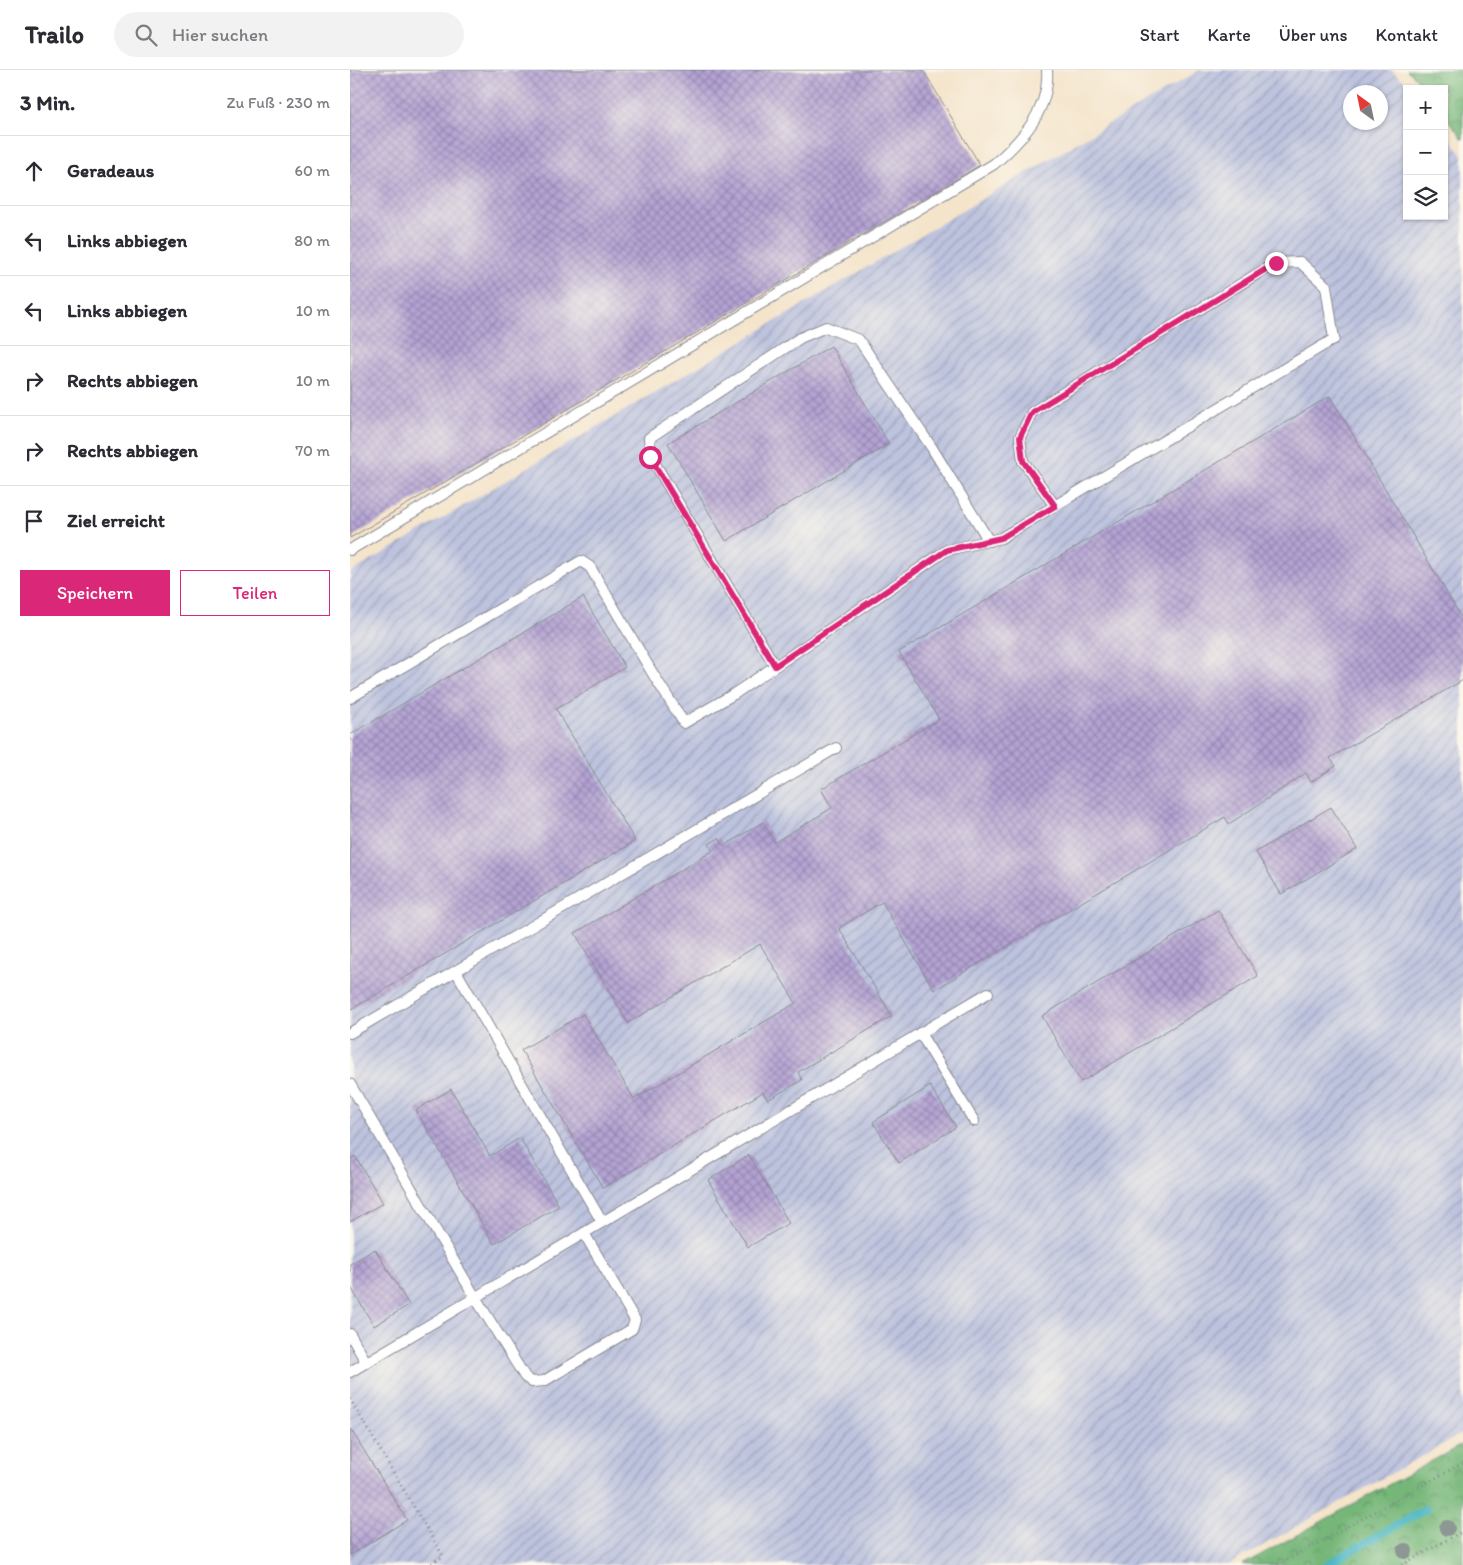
<!DOCTYPE html>
<html lang="de">
<head>
<meta charset="utf-8">
<style>
	:root { --surface:#fff; --page:#f2f2f3; --text:#2b2b33; --muted:#7c7c81; --line:#e1e1e2; --accent:#db2777 }
	body { margin:0; font-family:Itim,sans-serif; background:var(--page); color:var(--text) }
	.controls { position:absolute; right:15px; top:15px; display:grid; overflow:hidden; border-radius:0px; box-shadow:0 1px 4px #0004 }
	.controls button { width:45px; height:45px; display:grid; place-items:center; padding:0; border:0; border-bottom:1px solid var(--line); background:var(--surface); color:var(--text); font:25px sans-serif }
	.compass { position:absolute; left:993px; top:15px; width:45px; height:45px; border-radius:50%; background:var(--surface); box-shadow:0 1px 4px #0004; rotate:327deg }
	.stop { position:absolute; width:15px; height:15px; margin:-11px; border:4px solid #db2777; border-radius:50%; background:#fff }
	.stop.end { background:#db2777; border-color:#fff; box-shadow:0 1px 5px #0008 }
	.list { margin:0; padding:0; list-style:none }
	h2 { display:flex; justify-content:space-between; align-items:center; height:65px; margin:0; padding:0 20px; font-size:21px }
	h2 small { font-size:16px; font-weight:400; color:var(--muted) }
	.list li { display:grid; grid-template-columns:32px 1fr auto; gap:15px; align-items:center; box-sizing:border-box; height:70px; padding:0 20px; border-top:1px solid var(--line) }
	.list b { display:block; font-size:19px; white-space:nowrap }
	.list em { font-size:16px; font-style:normal; color:var(--muted) }
	.actions { display:flex; gap:10px; padding:15px 20px }
	.actions a { flex:1; padding:11px 0; border:1px solid var(--accent); border-radius:0px; text-align:center; font-size:18px; color:var(--accent) }
	.actions .main { background:var(--accent); color:#fff }
	.icon { flex:none; width:28px; height:28px; fill:none; stroke:currentColor; stroke-width:2; stroke-linecap:round; stroke-linejoin:round }
	.map { position:relative; flex:none; width:1113px; height:1495px; overflow:hidden }
	header { display:flex; align-items:center; gap:30px; box-sizing:border-box; height:70px; padding:0 25px; background:var(--surface); border-bottom:1px solid var(--line) }
	header strong { font-size:24px }
	nav { display:flex; gap:28px; margin-inline-start:auto; font-size:18px }
	.search { width:350px; height:45px; background:var(--page); display:flex; align-items:center; gap:12px; box-sizing:border-box; padding:0 18px; border-radius:28px; color:var(--muted); font-size:19px }
	main { display:flex }
	aside { flex:1; background:var(--surface) }
	.map>svg:first-child { display:block }
	.industrial { fill:url(#industrial-furrows); fill-rule:evenodd }
	.forest { fill:url(#forest-crowns); stroke:#48736c }
	.lines { fill:none; stroke-linecap:round; stroke-linejoin:round }
	.stream { stroke:#48b6c2; stroke-width:8 }
	.building { fill:url(#building-cross-hatch) }
	.service-casing { stroke:#888a94; stroke-width:12 }
	.path { stroke:#888a94; stroke-width:3; stroke-dasharray:1 4; stroke-linecap:butt }
	.service { stroke:#fff; stroke-width:10 }
	.tree { fill:#8d9895 }
	.route { stroke:#db2777; stroke-width:6 }
</style>
</head>
<body>
<header>
<strong>Trailo</strong>
<div class="search"><svg class="icon" aria-label="search" viewBox="0 0 24 24"><circle cx="10" cy="10" r="6"/><path d="M15 15l6 6"/></svg>Hier suchen</div>
<nav><a>Start</a><a>Karte</a><a>Über uns</a><a>Kontakt</a></nav>
</header>
<main>
<aside>
<h2>3 Min.<small>Zu Fuß · 230 m</small></h2>
<ul class="list">
<li><svg class="icon" aria-label="ahead" viewBox="0 0 24 24"><path d="M12 20V5M6 11l6-6 6 6"/></svg><div><b>Geradeaus</b></div><em>60 m</em></li>
<li><svg class="icon" aria-label="left" viewBox="0 0 24 24"><path d="M17 20v-9H6M10 6l-5 5 5 5"/></svg><div><b>Links abbiegen</b></div><em>80 m</em></li>
<li><svg class="icon" aria-label="left" viewBox="0 0 24 24"><path d="M17 20v-9H6M10 6l-5 5 5 5"/></svg><div><b>Links abbiegen</b></div><em>10 m</em></li>
<li><svg class="icon" aria-label="right" viewBox="0 0 24 24"><path d="M7 20v-9h11M14 6l5 5-5 5"/></svg><div><b>Rechts abbiegen</b></div><em>10 m</em></li>
<li><svg class="icon" aria-label="right" viewBox="0 0 24 24"><path d="M7 20v-9h11M14 6l5 5-5 5"/></svg><div><b>Rechts abbiegen</b></div><em>70 m</em></li>
<li><svg class="icon" aria-label="arrive" viewBox="0 0 24 24"><path d="M6 21V4h12l-3 4 3 4H6"/></svg><div><b>Ziel erreicht</b></div></li>
</ul>
<div class="actions"><a class="main">Speichern</a><a>Teilen</a></div>
</aside>
<div class="map">
<svg width="1113" height="1495" viewBox="0 0 1113 1495">
	<defs>
		<pattern id="industrial-furrows" width="10" height="10" patternUnits="userSpaceOnUse" patternTransform="scale(1.25)"><rect width="10" height="10" fill="#bdc3de"/><path d="M-1 1l2-2M0 10L10 0M9 11l2-2" fill="none" stroke="#999fb7"/></pattern>
		<pattern id="forest-crowns" width="20" height="18" patternUnits="userSpaceOnUse" patternTransform="scale(1.25)"><rect width="20" height="18" fill="#76b779"/><path d="M2 6a3 3 0 1 1 6 0M12 15a3 3 0 1 1 6 0" fill="none" stroke="#609566"/></pattern>
		<pattern id="building-cross-hatch" width="8" height="8" patternUnits="userSpaceOnUse" patternTransform="scale(1.25)"><rect width="8" height="8" fill="#b4a3d3"/><path d="M0 0l8 8M0 8l8-8" fill="none" stroke="#9285ae"/></pattern>
	</defs>
	<rect width="100%" height="100%" fill="#fbf7ec"/>
	<filter id="ink" filterUnits="userSpaceOnUse"><feTurbulence type="fractalNoise" baseFrequency=".02" numOctaves="2"/><feDisplacementMap in="SourceGraphic" scale="10" xChannelSelector="R" yChannelSelector="G"/><feConvolveMatrix kernelMatrix="1 2 1 2 8 2 1 2 1" color-interpolation-filters="sRGB"/></filter>
	<filter id="wash" filterUnits="userSpaceOnUse"><feTurbulence type="fractalNoise" baseFrequency=".0096" numOctaves="4" result="noise"/><feDisplacementMap in="SourceGraphic" scale="20" xChannelSelector="R" yChannelSelector="G"/><feGaussianBlur stdDeviation="1.12" result="paint"/><feColorMatrix in="noise" values="0 0 0 0 0 0 0 0 0 0 0 0 0 0 0 0 0 1.4 0 .05"/><feComposite in="paint" operator="in"/></filter>
	<g filter="url(#wash)">
		<rect width="100%" height="100%" fill="#f4e4ca"/>
		<path class="industrial" d="M 850,0 L 1041,0 L 1064,19 L 1057,19 L 1057,146 L 1094,146 L 1094,60 L 1113,86 L 1113,1363 L 878,1495 L 0,1495 L 0,503 ZM 1001,22 L 1030,22 L 1030,52 L 1001,52 Z"/>
		<g class="forest">
			<polygon points="1057,0 1113,0 1113,69 1094,45 1094,19 1075,19 1065,7"/>
			<polygon points="1113,1374 1113,1495 892,1495"/>
		</g>
		<g class="lines">
			<polyline class="stream" points="976,1495 1076,1439"/>
		</g>
		<g id="blocks">
			<g class="building">
				<polygon points="0,0 573,0 630,95 0,468"/>
				<polygon points="481,276 539,374 376,471 318,373"/>
				<polygon points="980,326 1113,550 1113,610 980,688 986,696 961,712 956,703 879,754 875,747 584,920 532,832 489,858 542,946 448,1002 452,1010 418,1030 413,1022 253,1118 171,980 233,944 284,1029 446,933 410,874 278,953 225,863 363,781 359,774 369,768 374,776 413,752 425,772 482,738 471,719 589,649 549,582"/>
				<polygon points="233,527 275,597 206,639 285,771 2,939 0,935 0,665"/>
				<polygon points="981,737 1007,779 931,824 906,782"/>
				<polygon points="868,840 908,906 731,1012 692,946"/>
				<polygon points="580,1016 606,1057 549,1093 523,1052"/>
				<polygon points="101,1019 140,1086 170,1068 209,1136 144,1174 66,1040"/>
				<polygon points="399,1085 439,1153 398,1177 358,1110"/>
				<polygon points="5,1086 33,1133 0,1152 0,1089"/>
				<polygon points="25,1179 59,1235 24,1256 0,1216 0,1194"/>
				<polygon points="0,1358 57,1450 0,1485"/>
			</g>
		</g>
	</g>
	<g filter="url(#ink)">
		<use href="#blocks" fill-opacity="0" stroke="#888a94" stroke-width="1"/>
		<g class="lines">
			<defs>
				<g id="service">
					<path d="M 0,480 L 644,94 C 672,70 700,40 697,0"/>
					<polyline points="425,596 301,387 299,368 450,268 476,257 509,270 582,378 639,471"/>
					<polyline points="0,628 231,491 240,497 303,604 334,653 384,624 597,480 651,468 984,269 976,216 950,192 925,193 682,342 670,367 673,391 705,436"/>
					<polyline points="106,901 252,1152"/>
					<polyline points="0,963 486,678"/>
					<polyline points="570,963 624,1051"/>
					<polyline points="0,1014 125,1227 175,1307 182,1312 194,1311 282,1259 285,1250 234,1163"/>
					<polyline points="0,1264 16,1292"/>
					<polyline points="0,1302 638,923"/>
				</g>
			</defs>
			<use href="#service" class="service-casing"/>
			<g class="path">
				<polyline points="0,1329 93,1486 79,1495"/>
				<polyline points="928,1495 1113,1393"/>
				<polyline points="1052,1495 1113,1461"/>
			</g>
			<use href="#service" class="service"/>
		</g>
		<g class="tree">
			<circle cx="1097" cy="1458" r="8"/>
			<circle cx="1055" cy="1481" r="8"/>
		</g>
	</g>
	<g class="lines" filter="url(#ink)">
		<polyline class="route" points="300,387 425,596 597,480 651,468 705,436 673,391 670,367 682,342 926,193"/>
	</g>
</svg>
<div class="controls">
<button>+</button>
<button>−</button>
<button><svg class="icon" aria-label="layers" viewBox="0 0 24 24"><path d="M12 4l9 5-9 5-9-5zM3 14l9 5 9-5"/></svg></button>
</div>
<svg class="compass" viewBox="-18 -18 36 36"><path d="M0-13l5 13h-10z" fill="#e53935"/><path d="M0 13l5-13h-10z" fill="#7c7c81"/></svg>
<div class="stop" style="left:300px;top:387px"></div>
<div class="stop end" style="left:926px;top:193px"></div>
</div>
</main>
</body>
</html>
